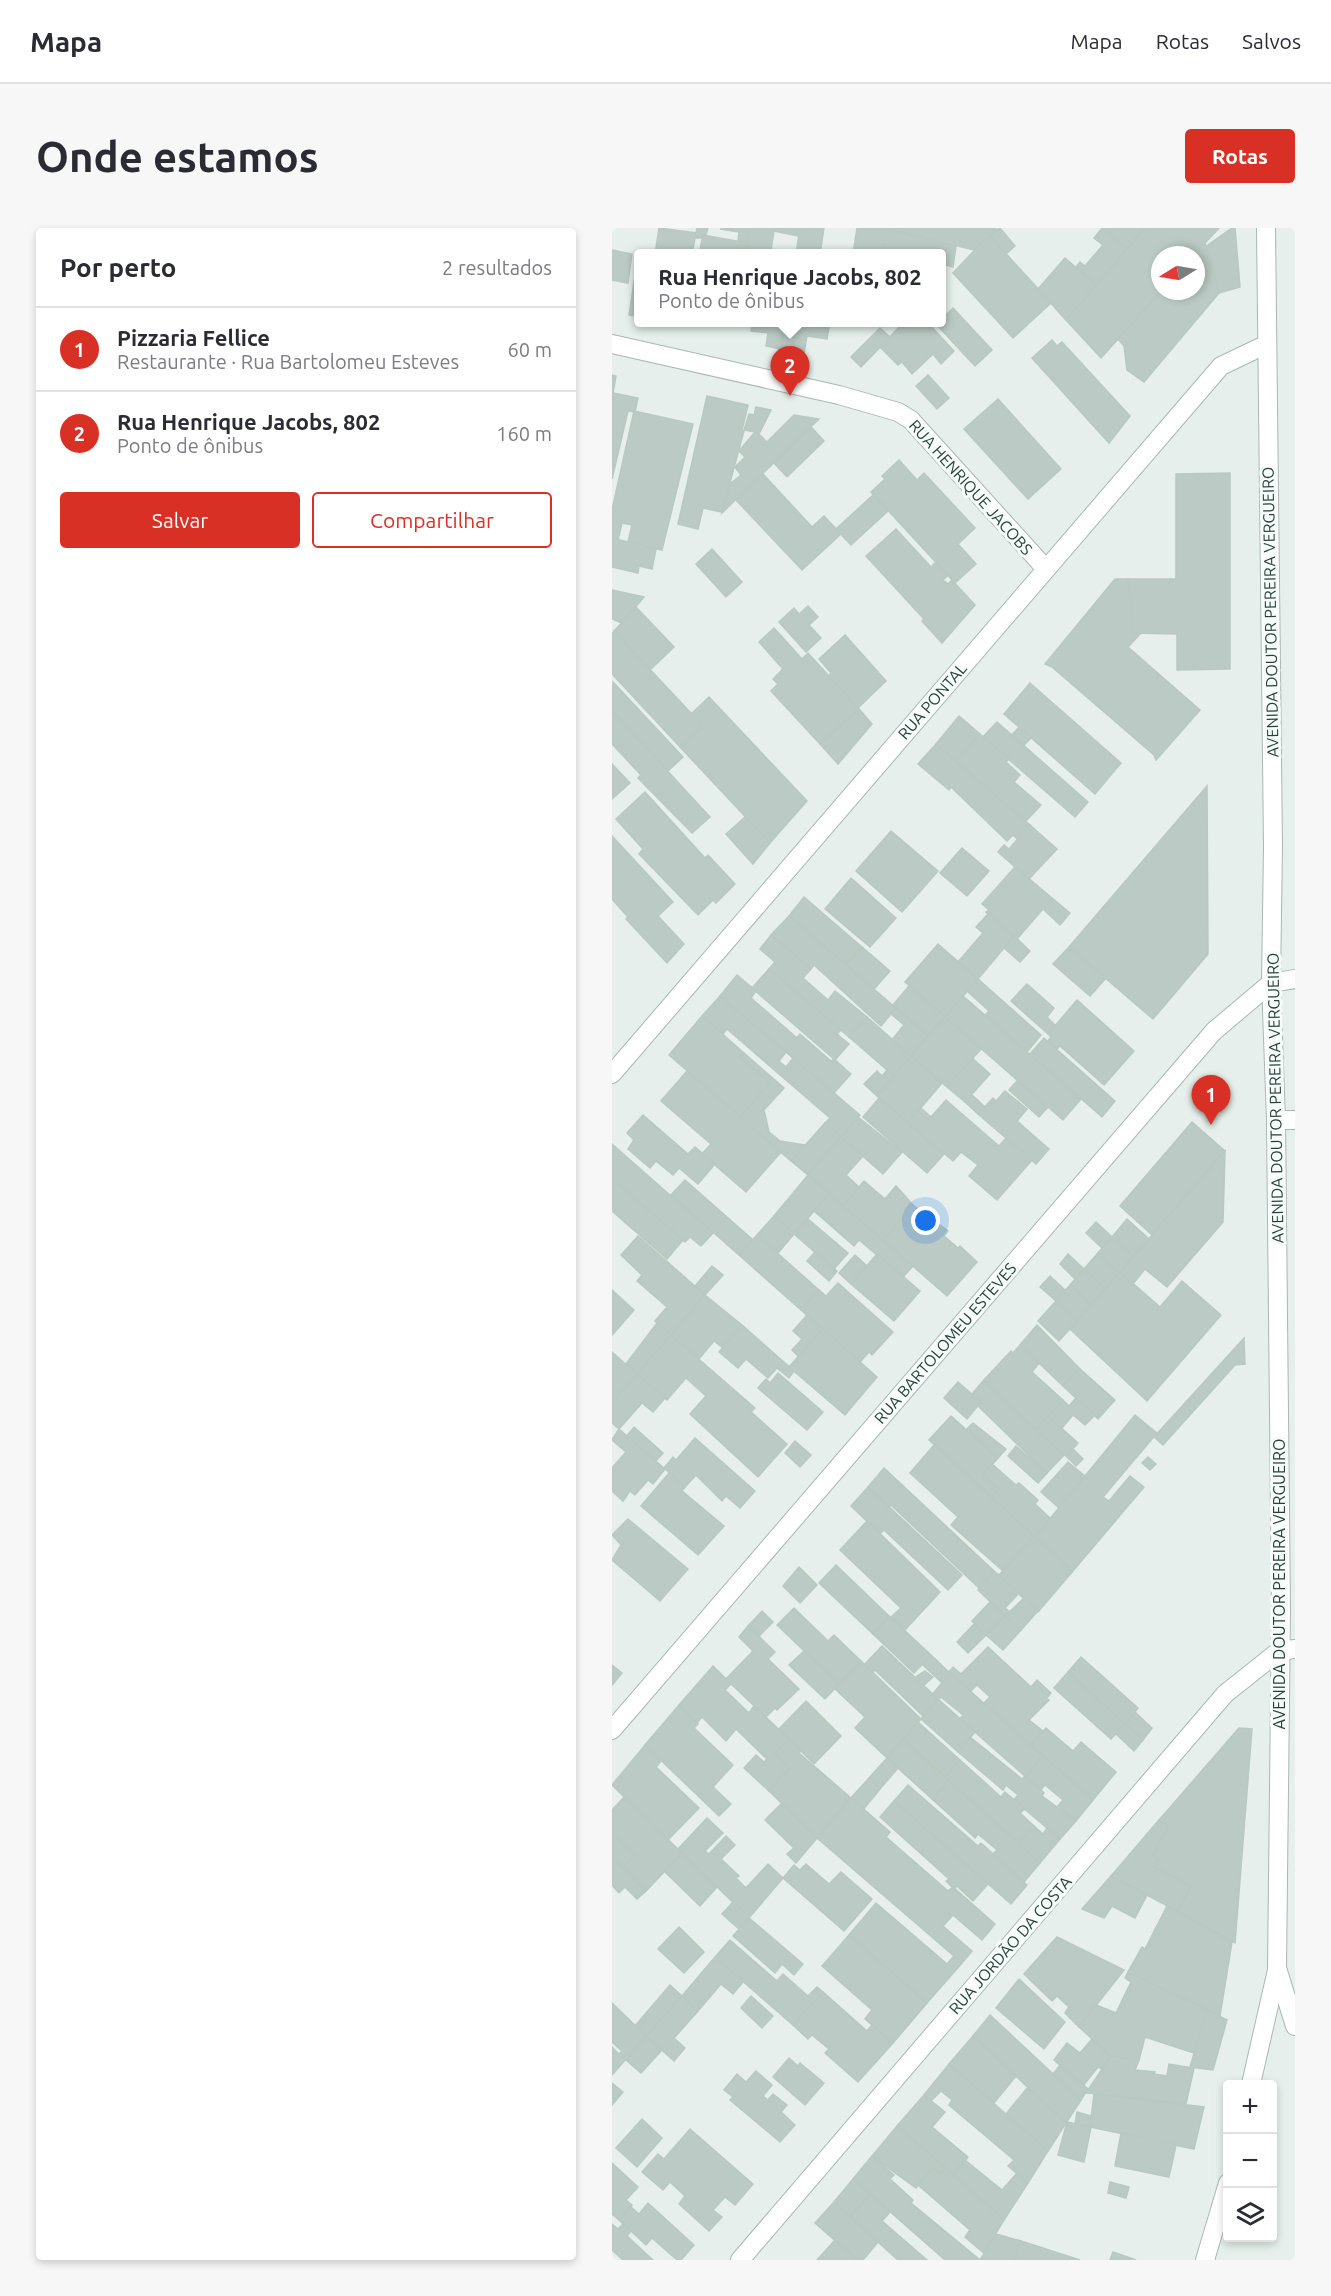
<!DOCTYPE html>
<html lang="pt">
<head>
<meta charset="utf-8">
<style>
	:root { --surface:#fff; --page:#f7f7f7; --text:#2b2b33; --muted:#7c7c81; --line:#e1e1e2; --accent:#d93025 }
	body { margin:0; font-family:Ubuntu,sans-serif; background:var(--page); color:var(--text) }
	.controls { position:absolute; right:18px; bottom:18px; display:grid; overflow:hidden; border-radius:6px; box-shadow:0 3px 9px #0003 }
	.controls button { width:54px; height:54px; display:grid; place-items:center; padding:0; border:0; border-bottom:2px solid var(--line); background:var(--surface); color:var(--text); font:30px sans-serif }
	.compass { position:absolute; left:539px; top:18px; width:54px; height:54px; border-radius:50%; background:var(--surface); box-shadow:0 3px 9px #0003; rotate:259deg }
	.you { position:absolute; left:314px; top:993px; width:21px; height:21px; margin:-15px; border:4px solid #fff; border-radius:50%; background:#1a73e8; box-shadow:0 0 0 9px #1a73e833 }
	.badge { display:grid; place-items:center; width:39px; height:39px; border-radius:50%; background:var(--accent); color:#fff; font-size:20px; font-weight:700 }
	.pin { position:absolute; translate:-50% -50px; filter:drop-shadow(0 2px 3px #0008) }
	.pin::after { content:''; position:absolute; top:32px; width:21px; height:18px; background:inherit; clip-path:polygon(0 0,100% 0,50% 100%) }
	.popup { position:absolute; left:22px; top:21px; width:312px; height:78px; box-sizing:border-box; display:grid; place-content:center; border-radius:6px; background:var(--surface); filter:drop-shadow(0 2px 4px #0005); font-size:20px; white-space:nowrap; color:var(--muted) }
	.popup b { font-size:22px; color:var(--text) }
	.popup::after { content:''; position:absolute; left:50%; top:100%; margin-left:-12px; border:12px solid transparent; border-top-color:var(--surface) }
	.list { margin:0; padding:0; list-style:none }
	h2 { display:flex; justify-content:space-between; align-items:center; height:78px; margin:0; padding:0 24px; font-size:26px }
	h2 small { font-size:20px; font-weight:400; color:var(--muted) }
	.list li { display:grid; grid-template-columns:39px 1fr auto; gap:18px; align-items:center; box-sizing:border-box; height:84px; padding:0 24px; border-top:2px solid var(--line) }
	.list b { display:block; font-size:22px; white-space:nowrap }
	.list p { margin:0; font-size:20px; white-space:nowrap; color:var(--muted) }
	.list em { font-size:20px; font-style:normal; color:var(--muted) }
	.actions { display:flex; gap:12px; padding:18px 24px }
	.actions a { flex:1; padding:14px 0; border:2px solid var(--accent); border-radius:6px; text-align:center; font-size:21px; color:var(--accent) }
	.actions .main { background:var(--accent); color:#fff }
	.icon { flex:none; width:33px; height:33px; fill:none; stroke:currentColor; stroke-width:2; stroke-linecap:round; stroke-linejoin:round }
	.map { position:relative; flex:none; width:683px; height:2032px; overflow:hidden; border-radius:6px }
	header { display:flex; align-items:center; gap:36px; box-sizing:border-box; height:84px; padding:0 30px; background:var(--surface); border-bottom:2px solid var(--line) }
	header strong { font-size:28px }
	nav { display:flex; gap:33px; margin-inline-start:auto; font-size:21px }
	.intro { display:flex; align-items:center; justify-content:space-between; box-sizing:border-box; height:144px; padding:0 36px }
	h1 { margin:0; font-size:42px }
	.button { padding:15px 27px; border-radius:6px; background:var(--accent); color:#fff; font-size:21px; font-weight:700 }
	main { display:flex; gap:36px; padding:0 36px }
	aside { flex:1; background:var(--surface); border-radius:6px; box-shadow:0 3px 9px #0003 }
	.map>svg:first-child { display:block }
	.building { fill:#bbcac4; stroke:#b8c9c2; stroke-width:1.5 }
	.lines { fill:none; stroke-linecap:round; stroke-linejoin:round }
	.minor-casing { stroke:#a8b8b2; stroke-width:20 }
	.minor { stroke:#fff; stroke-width:18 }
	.labels { text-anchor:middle; stroke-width:6; stroke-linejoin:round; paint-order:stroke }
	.street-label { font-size:16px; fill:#24423a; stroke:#f7fbf9 }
</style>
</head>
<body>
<header>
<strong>Mapa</strong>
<nav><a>Mapa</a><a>Rotas</a><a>Salvos</a></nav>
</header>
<div class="intro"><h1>Onde estamos</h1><a class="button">Rotas</a></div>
<main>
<aside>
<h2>Por perto<small>2 resultados</small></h2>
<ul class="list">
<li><span class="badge">1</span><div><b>Pizzaria Fellice</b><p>Restaurante · Rua Bartolomeu Esteves</p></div><em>60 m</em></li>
<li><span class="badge">2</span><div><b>Rua Henrique Jacobs, 802</b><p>Ponto de ônibus</p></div><em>160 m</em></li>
</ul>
<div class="actions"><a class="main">Salvar</a><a>Compartilhar</a></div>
</aside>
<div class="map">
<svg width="683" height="2032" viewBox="0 0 683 2032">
	<rect width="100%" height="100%" fill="#e6efeb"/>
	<g class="building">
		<polygon points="47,0 84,5 80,26 43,26"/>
		<polygon points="85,0 96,0 94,7 91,7 90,10 83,10"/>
		<polygon points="138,0 136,15 126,13 127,4 108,1"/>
		<polygon points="138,0 188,0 187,8 162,3 159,22 173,26 134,26"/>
		<polygon points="188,0 212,0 208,26 184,26"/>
		<polygon points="245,0 274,1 270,26 241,26"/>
		<polygon points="270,0 378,0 384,1 362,22"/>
		<polygon points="388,0 403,18 394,26 377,7"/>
		<polygon points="490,0 515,21 484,57 464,39 468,34 473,38 491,17 482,10"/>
		<polygon points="492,0 533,0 515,21"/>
		<polygon points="533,0 607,0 582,27 548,27 550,63 489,130 454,92"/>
		<polygon points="620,0 623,0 628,59 607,65 593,19"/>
		<polygon points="274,1 344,18 341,39 330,36 330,26 284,26 270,22"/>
		<polygon points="91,7 136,15 134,26 87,26"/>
		<polygon points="377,7 439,75 401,110 341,45"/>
		<polygon points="593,15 607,65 532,154 515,142 512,118 506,111 550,63 584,63 582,27"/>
		<polygon points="0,22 20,26 16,55 0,52"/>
		<polygon points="26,28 27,28 27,89 17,87"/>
		<polygon points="453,30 484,57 454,92 426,61"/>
		<polygon points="341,80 380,122 363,138 324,96 330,94 330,91"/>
		<polygon points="140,94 173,94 169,121 154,118 156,105 139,103"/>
		<polygon points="173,94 218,94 215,111 195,108 192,126 169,121"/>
		<polygon points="292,94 315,94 342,123 329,136 321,126 300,146 290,134 286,137 268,119"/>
		<polygon points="268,100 278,109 249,139 239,129"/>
		<polygon points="440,112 445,118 450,114 518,188 497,215 420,130"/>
		<polygon points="0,147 4,148 1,165 26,170 23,184 16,183 0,251"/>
		<polygon points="316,147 337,170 325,181 304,158"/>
		<polygon points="95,168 136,177 130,202 132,203 110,284 91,280 86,301 66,296"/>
		<polygon points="386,171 449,241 416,271 352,201"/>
		<polygon points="144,179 159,182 147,206 155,214 182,187 207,191 110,285 118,256 129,247 123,239 133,229 127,223 143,204 132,202 137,186 142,187"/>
		<polygon points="22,183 81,196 50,322 16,314 20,297 10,295 6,312 0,310 0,282"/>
		<polygon points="199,199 212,213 175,249 162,235"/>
		<polygon points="287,232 305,252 312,245 363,300 346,316 364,336 343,355 259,264 273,251 270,248"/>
		<polygon points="618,245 618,441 565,442 565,406 521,405 516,351 564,351 564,246"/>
		<polygon points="151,246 200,299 212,288 229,306 190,342 124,272"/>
		<polygon points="261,267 276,283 239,317 224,301"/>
		<polygon points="284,301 319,339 324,334 336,347 331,352 336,356 340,352 363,377 330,415 310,393 312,391 254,328"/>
		<polygon points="0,310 44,321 40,341 27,338 26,345 0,339"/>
		<polygon points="100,321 130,354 114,369 84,336"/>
		<polygon points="503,351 516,351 521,405 529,405 516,419 588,482 544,532 542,527 440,439 433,436"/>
		<polygon points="0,362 32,369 10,395 0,391"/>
		<polygon points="196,378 206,389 197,397 209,410 194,424 167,394 182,380 187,386"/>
		<polygon points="24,379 62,419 38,442 2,403"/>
		<polygon points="162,400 190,431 196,425 247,481 208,516 159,463 166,456 161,451 171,441 147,414"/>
		<polygon points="2,403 91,498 68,519 0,446 0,406"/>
		<polygon points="233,407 274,453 246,480 217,448 219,445 207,431"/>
		<polygon points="1,454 71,529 56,543 0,483"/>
		<polygon points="418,455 509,535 483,566 392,486"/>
		<polygon points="97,469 195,573 158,615 68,519 91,498 79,486"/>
		<polygon points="247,481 260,496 226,536 208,516"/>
		<polygon points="0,483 98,589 80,605 26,550 29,547 0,516"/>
		<polygon points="347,488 368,506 344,533 324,516"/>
		<polygon points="385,494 476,574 463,589 371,509"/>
		<polygon points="407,499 419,510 412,517 400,507"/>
		<polygon points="368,506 397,531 394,534 408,547 402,554 429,577 413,594 344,533"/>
		<polygon points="324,516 418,597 405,611 401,607 395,613 339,559 337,562 306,536"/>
		<polygon points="0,536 18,555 0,571"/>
		<polygon points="595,558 596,726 541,791 457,719"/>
		<polygon points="33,564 93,630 96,627 123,656 104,675 101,672 86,687 27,626 31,621 4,591"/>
		<polygon points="133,589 158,615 141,636 114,606"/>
		<polygon points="418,597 445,621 417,651 386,624 392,617 397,621"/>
		<polygon points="279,603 326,643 290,684 244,643"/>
		<polygon points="0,608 61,674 46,688 72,716 55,735 14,691 16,689 0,671"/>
		<polygon points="350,620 377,643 355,668 328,645"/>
		<polygon points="403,639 458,685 448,697 431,681 405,711 374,684 377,682 370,676"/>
		<polygon points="239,650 284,690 258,719 213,681"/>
		<polygon points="192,669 250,719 234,737 177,688"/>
		<polygon points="376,686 402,708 366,751 346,734 371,705 364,699"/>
		<polygon points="177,688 284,780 269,798 202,737 199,741 159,707"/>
		<polygon points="159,707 199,741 191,750 216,772 223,763 255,789 237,809 157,741 163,734 148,721"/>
		<polygon points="402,708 418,723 408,734 392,720"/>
		<polygon points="326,716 366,751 333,789 293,754"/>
		<polygon points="250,719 278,743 262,761 234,737"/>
		<polygon points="457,719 494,750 478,768 441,736"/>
		<polygon points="157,741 229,802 225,806 237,816 223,832 140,760"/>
		<polygon points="125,747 144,763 139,770 185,810 188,806 219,833 222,831 239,846 222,865 108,768"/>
		<polygon points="366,751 429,807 415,824 373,787 377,783 355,763"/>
		<polygon points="415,756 442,780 435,789 443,797 436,806 399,773"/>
		<polygon points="297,758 333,789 316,808 281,777"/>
		<polygon points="108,768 174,824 167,833 174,839 181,830 248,887 229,909 213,895 218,890 115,801 111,806 90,788"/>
		<polygon points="351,768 469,871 451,892 333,789"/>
		<polygon points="465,772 522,823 492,857 448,818 445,821 436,813 439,809 436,806"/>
		<polygon points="284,780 316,808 299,828 280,812 292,797 279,786"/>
		<polygon points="90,788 132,825 128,829 158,855 128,889 57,827"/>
		<polygon points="255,789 299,828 282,848 237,809"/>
		<polygon points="333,789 369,821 335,859 299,828"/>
		<polygon points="432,810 503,873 490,889 418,826"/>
		<polygon points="132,825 172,860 152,882 157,904 168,913 193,917 179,933 128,889 158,855 128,829"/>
		<polygon points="299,828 330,855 296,895 265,868"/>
		<polygon points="360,830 378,846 353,874 335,859"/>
		<polygon points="275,842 282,848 265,868 252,856 265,843 270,848"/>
		<polygon points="75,843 169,924 134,964 90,926 99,916 49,873"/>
		<polygon points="405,853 436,879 427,889 397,862"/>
		<polygon points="393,863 415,881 405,893 437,921 424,936 366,886 381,870 384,873"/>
		<polygon points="360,867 373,879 366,886 353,874"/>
		<polygon points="267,870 332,926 315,945 251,889"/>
		<polygon points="334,872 387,918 394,910 420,932 385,972 357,948 366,937 349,924 341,933 296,895 309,880 319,889"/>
		<polygon points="31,887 76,926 83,919 103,936 86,956 67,940 61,947 44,933 38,940 16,921 22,912 15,905"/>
		<polygon points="246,889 290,924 271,946 229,909"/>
		<polygon points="580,894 613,923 540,1007 508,978"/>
		<polygon points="213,895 229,909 196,947 179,933"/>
		<polygon points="229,909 251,928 234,947 247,959 231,978 196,947"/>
		<polygon points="0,916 101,1005 89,1018 78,1009 73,1014 0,951"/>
		<polygon points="613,923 611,994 555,1059 533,1041 521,1056 508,1044"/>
		<polygon points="196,947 217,966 182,1006 162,988"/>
		<polygon points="0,951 71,1012 55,1031 0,983"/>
		<polygon points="73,952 141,1012 127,1027 59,967"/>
		<polygon points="252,953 273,971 284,958 301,977 271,1012 231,978"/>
		<polygon points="217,966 301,1038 291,1049 247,1012 242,1018 202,983"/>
		<polygon points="301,977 336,1003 332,1008 346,1020 348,1018 365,1034 335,1068 271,1012"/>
		<polygon points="162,988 182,1006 166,1025 145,1007"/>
		<polygon points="196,991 236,1025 222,1041 182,1006"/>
		<polygon points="515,991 537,1011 521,1028 500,1009"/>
		<polygon points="484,994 500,1009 490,1020 474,1005"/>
		<polygon points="145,1007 207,1062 189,1082 127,1027"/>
		<polygon points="26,1008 93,1067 59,1107 43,1093 55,1079 25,1053 30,1047 9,1027"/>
		<polygon points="500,1009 521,1028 507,1045 485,1026"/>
		<polygon points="203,1024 225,1043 217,1053 195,1033"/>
		<polygon points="265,1026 308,1063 282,1093 239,1056"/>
		<polygon points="456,1026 472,1041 463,1051 448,1036"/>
		<polygon points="485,1026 507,1045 493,1061 472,1041"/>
		<polygon points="243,1027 255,1038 239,1056 227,1045"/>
		<polygon points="100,1038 111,1047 93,1067 83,1058"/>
		<polygon points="472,1041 493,1061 479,1077 458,1057"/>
		<polygon points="508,1044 548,1079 570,1053 609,1087 535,1173 458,1101"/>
		<polygon points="438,1048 453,1062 444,1073 428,1059"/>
		<polygon points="226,1055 281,1104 260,1127 257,1124 248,1134 189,1082 207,1062 214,1068"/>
		<polygon points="458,1057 479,1077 465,1093 444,1073"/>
		<polygon points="0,1062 22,1082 0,1107"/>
		<polygon points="93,1067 130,1097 111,1120 102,1113 87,1131 59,1107"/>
		<polygon points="444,1073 465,1093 447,1113 426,1093"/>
		<polygon points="195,1087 211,1101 186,1128 180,1122 190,1111 181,1103"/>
		<polygon points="45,1095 59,1107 25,1146 14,1136"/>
		<polygon points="130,1097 182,1143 177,1150 165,1140 156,1150 134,1131 126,1140 107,1124"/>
		<polygon points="425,1097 468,1141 451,1158 408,1117"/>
		<polygon points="211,1101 265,1149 233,1187 177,1139"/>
		<polygon points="59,1107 143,1180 139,1184 175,1216 146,1249 78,1186 94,1168 74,1150 55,1172 25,1146"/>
		<polygon points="632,1110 633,1136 623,1137 551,1217 542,1209"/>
		<polygon points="408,1117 427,1135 420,1144 451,1172 424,1202 371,1153 399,1123 401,1125"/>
		<polygon points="0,1124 25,1146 0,1175"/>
		<polygon points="468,1141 503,1172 486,1191 451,1158"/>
		<polygon points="166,1145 211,1184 195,1202 146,1160 154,1151 158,1155"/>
		<polygon points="25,1146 53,1170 41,1184 30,1175 7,1201 0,1195 0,1175"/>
		<polygon points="371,1153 452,1227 435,1245 366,1178 369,1174 360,1166"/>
		<polygon points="346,1154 369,1174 355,1191 332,1170"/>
		<polygon points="464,1170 483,1187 473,1197 461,1187 450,1200 436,1188 451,1172 457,1178"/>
		<polygon points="523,1187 545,1205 491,1269 497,1273 518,1248 532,1259 461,1343 423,1309"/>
		<polygon points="339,1188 386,1230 371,1247 387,1261 380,1269 317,1212"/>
		<polygon points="436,1188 466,1215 454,1228 424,1202"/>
		<polygon points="361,1195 394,1221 386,1230 355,1201"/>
		<polygon points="22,1199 51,1225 44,1233 15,1208"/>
		<polygon points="7,1201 53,1241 41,1256 36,1252 23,1267 18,1263 11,1273 0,1263 0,1240 14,1224 0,1212"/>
		<polygon points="83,1210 143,1263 128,1280 114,1268 110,1273 84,1247 73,1259 52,1240 61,1229 64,1232"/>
		<polygon points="183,1213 199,1227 188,1239 173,1225"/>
		<polygon points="322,1217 422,1308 391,1343 339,1297 346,1289 298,1245"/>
		<polygon points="404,1218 435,1245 426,1255 396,1228"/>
		<polygon points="461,1221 471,1231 464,1238 454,1228"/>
		<polygon points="536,1229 544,1236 538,1242 530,1235"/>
		<polygon points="456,1234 473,1248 447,1280 429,1264"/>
		<polygon points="380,1236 404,1257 407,1255 426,1272 423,1276 438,1290 423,1309 380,1269 387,1261 371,1247"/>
		<polygon points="272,1240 382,1343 367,1360 279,1277 277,1279 256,1259"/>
		<polygon points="57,1245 73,1259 70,1263 112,1298 86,1327 29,1278"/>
		<polygon points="256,1259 350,1347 336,1362 272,1302 268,1306 239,1278"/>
		<polygon points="16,1291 76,1341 48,1373 0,1332 9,1317 0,1307"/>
		<polygon points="255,1293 328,1364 293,1402 279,1389 289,1380 228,1322"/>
		<polygon points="422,1308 461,1343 426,1384 387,1347"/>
		<polygon points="224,1337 277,1388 261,1406 207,1355"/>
		<polygon points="187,1339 205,1357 188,1375 171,1358"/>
		<polygon points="382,1343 407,1365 393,1380 398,1384 393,1388 366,1362"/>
		<polygon points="412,1370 426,1383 409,1402 393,1388"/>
		<polygon points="378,1374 393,1388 374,1407 360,1393"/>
		<polygon points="182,1380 216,1413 222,1407 249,1433 227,1456 165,1397"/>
		<polygon points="150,1383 161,1394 147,1408 136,1398"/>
		<polygon points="277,1388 319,1427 302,1445 261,1406"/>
		<polygon points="393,1388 409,1402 391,1422 374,1407"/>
		<polygon points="362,1396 374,1407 356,1425 345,1414"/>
		<polygon points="136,1398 163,1424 156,1431 187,1461 165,1482 163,1480 154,1489 114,1451 141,1423 127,1409"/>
		<polygon points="270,1418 326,1471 311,1488 263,1442 260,1445 252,1437"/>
		<polygon points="376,1419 419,1459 425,1452 439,1465 434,1471 437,1472 417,1492 431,1503 419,1517 372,1475 378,1469 365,1457 359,1463 337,1444 341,1439 349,1446"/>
		<polygon points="192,1423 227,1456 213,1471 177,1437"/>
		<polygon points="319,1427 338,1445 330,1455 310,1436"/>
		<polygon points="469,1429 526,1480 513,1496 456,1444"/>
		<polygon points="249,1433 309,1491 275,1530 243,1500 253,1489 223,1461"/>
		<polygon points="0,1437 10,1445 0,1457"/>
		<polygon points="101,1438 119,1456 113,1462 137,1485 142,1478 177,1511 163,1525 178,1540 157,1563 132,1540 144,1527 152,1534 155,1531 124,1501 114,1513 90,1489 85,1495 67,1477"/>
		<polygon points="313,1443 321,1449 311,1458 302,1450"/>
		<polygon points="456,1444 513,1496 499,1511 442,1460"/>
		<polygon points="338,1445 431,1528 414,1549 348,1491 351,1487 329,1469 326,1472 320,1467"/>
		<polygon points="326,1471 363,1504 346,1524 309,1491"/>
		<polygon points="194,1473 229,1508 202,1536 167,1501"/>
		<polygon points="67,1477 86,1496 82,1500 121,1537 101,1559 119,1576 107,1588 33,1517"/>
		<polygon points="523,1484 540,1500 531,1512 513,1496"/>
		<polygon points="306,1494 348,1532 333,1549 291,1511"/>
		<polygon points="513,1496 531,1512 522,1523 504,1506"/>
		<polygon points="434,1500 461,1523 469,1514 504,1544 481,1572 419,1517"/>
		<polygon points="627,1500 640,1501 623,1715 565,1683 579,1658 542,1639 547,1630 541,1627 556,1598 547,1592"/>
		<polygon points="358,1509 410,1551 413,1548 432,1565 430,1568 464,1593 448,1611 402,1572 406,1567 394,1557 391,1562 346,1524"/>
		<polygon points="177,1511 189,1523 187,1525 239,1570 205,1610 157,1563 178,1540 163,1525"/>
		<polygon points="291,1511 337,1553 320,1571 275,1530"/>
		<polygon points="33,1517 49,1533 44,1539 87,1580 56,1612 0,1557"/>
		<polygon points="431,1528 481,1572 464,1593 446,1578 451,1572 433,1557 429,1562 414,1549"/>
		<polygon points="275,1530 286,1540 268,1561 257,1550"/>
		<polygon points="348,1532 389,1569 393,1564 413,1581 408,1585 422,1598 407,1615 333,1549"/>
		<polygon points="257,1550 268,1561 251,1582 239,1570"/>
		<polygon points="337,1553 428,1635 412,1654 381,1626 385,1622 366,1606 363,1610 320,1571"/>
		<polygon points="296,1557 366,1618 369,1615 415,1657 399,1676 282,1573"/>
		<polygon points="12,1569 70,1625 36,1661 12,1638 23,1627 0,1605 0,1582"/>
		<polygon points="239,1570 278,1604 274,1609 336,1663 341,1659 383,1696 370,1712 341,1687 331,1698 360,1723 350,1735 205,1610"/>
		<polygon points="282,1573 376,1656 361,1673 345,1658 342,1661 334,1653 337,1651 268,1589"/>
		<polygon points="170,1575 205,1610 184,1635 175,1626 182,1620 153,1592"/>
		<polygon points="95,1590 111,1605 93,1623 97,1626 114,1608 123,1617 109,1631 127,1648 124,1650 134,1660 156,1636 171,1650 137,1690 66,1621"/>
		<polygon points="547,1592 556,1598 541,1627 547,1630 542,1639 579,1658 565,1683 499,1648"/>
		<polygon points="422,1598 431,1606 435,1600 448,1611 428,1635 407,1615"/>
		<polygon points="0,1605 23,1627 12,1638 36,1661 34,1663 0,1630"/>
		<polygon points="70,1625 105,1659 88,1678 52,1643"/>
		<polygon points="0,1630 34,1663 25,1671 13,1659 7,1665 0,1657"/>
		<polygon points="194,1636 217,1656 229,1644 260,1671 232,1703 171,1650 182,1637 188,1642"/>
		<polygon points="499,1648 535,1667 523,1690 500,1678 492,1690 470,1681"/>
		<polygon points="121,1674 137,1690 127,1701 110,1686"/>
		<polygon points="264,1675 335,1736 342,1728 350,1735 315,1775 237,1707"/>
		<polygon points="555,1678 620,1714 608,1788 516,1744 530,1719 533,1721"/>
		<polygon points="137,1690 191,1736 182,1747 170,1736 163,1745 121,1708"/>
		<polygon points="67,1699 92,1724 72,1745 46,1721"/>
		<polygon points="237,1707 315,1775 281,1815 253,1791 260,1782 210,1738"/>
		<polygon points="445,1709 512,1742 467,1799 453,1785 457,1779 445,1768 440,1773 412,1746"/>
		<polygon points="118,1712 165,1753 171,1746 196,1768 205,1759 211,1764 181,1797 103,1729"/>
		<polygon points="103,1729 131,1754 121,1766 109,1756 86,1783 70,1768"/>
		<polygon points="516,1744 595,1782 582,1825 533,1809 527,1832 499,1828 467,1799 484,1777 504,1785 519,1754 513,1750"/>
		<polygon points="407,1751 453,1794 432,1821 384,1780"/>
		<polygon points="58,1757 70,1768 34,1808 23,1798"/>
		<polygon points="211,1764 255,1803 260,1797 281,1815 246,1854 213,1825 217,1821 200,1807 196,1811 181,1797"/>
		<polygon points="70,1768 86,1783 62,1810 73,1820 62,1833 34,1808"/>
		<polygon points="139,1768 161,1788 150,1800 129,1780"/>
		<polygon points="0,1775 34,1808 0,1847 0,1819 7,1826 10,1823 0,1814"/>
		<polygon points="595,1782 615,1792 601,1842 578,1839"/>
		<polygon points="378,1787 469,1872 454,1895 361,1808"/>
		<polygon points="34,1808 50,1822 29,1845 14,1832"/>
		<polygon points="361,1808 404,1848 382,1875 337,1836"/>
		<polygon points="480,1811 499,1828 489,1841 486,1839 471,1858 442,1832 455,1815 468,1825"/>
		<polygon points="499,1828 527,1832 523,1842 543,1844 542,1846 555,1848 557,1836 582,1840 574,1876 474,1865"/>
		<polygon points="177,1830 186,1838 188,1835 212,1855 193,1877 161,1849"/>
		<polygon points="337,1836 436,1923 416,1955 396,1938 402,1932 337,1877 340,1872 329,1863 319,1873 312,1867"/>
		<polygon points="448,1837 476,1861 469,1872 441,1846"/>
		<polygon points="144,1843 160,1857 151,1868 156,1872 161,1866 175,1877 169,1884 183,1897 168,1914 118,1872 121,1869 112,1862 125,1846 134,1854"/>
		<polygon points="0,1855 11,1864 0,1877"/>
		<polygon points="416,1859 454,1895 436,1923 394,1886"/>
		<polygon points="482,1866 592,1879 582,1921 478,1899"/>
		<polygon points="312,1867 333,1884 320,1899 356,1929 341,1947 285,1898"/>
		<polygon points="465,1884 479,1888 478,1899 463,1896"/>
		<polygon points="30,1891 50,1910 25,1939 4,1920"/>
		<polygon points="455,1894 479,1899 472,1934 446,1927"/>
		<polygon points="285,1898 334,1940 328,1947 321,1940 304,1960 260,1928"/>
		<polygon points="78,1901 141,1956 123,1977 113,1969 101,1982 110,1989 97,2003 67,1976 73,1968 58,1954 51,1962 30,1944 46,1926 52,1931"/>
		<polygon points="509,1905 564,1917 557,1949 503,1938"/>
		<polygon points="260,1928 282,1947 278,1951 301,1972 299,1975 368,2032 333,2032 241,1951"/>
		<polygon points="353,1932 390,1962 405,1945 416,1955 392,1992 341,1947"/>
		<polygon points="0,1935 26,1959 14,1972 20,1977 7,1992 0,1986"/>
		<polygon points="321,1940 328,1947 334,1940 392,1992 372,2025 353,2009 358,2002 306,1957"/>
		<polygon points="241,1951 258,1966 238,1989 222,1974"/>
		<polygon points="498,1954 517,1959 514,1970 496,1965"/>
		<polygon points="258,1966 278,1984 270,1993 315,2032 286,2032 238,1989"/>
		<polygon points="222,1974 266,2014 251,2032 245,2032 203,1995"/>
		<polygon points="36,1975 82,2017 69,2032 65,2032 40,2010 34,2017 7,1992 19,1979 27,1986"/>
		<polygon points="0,1996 6,2001 11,1996 19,2003 15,2008 41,2032 11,2032 0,2022"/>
		<polygon points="384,2006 409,2013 402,2032 368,2032"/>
		<polygon points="223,2012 245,2032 205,2032"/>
		<polygon points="409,2013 468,2032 402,2032"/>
		<polygon points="501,2024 524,2032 498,2032"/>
	</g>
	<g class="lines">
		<defs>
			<g id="minor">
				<polyline points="654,0 661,618 659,755 664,892 669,1381 665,1740 683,1798"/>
				<polyline points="0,116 227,167 286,184 299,192 434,341"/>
				<polyline points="0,846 609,138 653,117"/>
				<polyline points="664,892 683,892"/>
				<polyline points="0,1502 602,803 659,755 683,751"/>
				<polyline points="639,1856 665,1742"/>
				<polyline points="128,2032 613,1466 667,1423 683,1421"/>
				<polyline points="593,2032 616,1955"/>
			</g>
		</defs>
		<use href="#minor" class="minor-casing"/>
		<use href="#minor" class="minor"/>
	</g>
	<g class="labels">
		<g class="street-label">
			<text transform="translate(359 259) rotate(48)" y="6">RUA HENRIQUE JACOBS</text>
			<text transform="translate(658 384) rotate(-91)" y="6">AVENIDA DOUTOR PEREIRA VERGUEIRO</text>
			<text transform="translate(320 473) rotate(-49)" y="6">RUA PONTAL</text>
			<text transform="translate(663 870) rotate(-91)" y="6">AVENIDA DOUTOR PEREIRA VERGUEIRO</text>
			<text transform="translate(333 1115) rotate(-49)" y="6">RUA BARTOLOMEU ESTEVES</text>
			<text transform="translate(667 1356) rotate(-90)" y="6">AVENIDA DOUTOR PEREIRA VERGUEIRO</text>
			<text transform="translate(398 1717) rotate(-49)" y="6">RUA JORDÃO DA COSTA</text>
		</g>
	</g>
</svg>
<div class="controls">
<button>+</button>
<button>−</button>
<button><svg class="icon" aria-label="layers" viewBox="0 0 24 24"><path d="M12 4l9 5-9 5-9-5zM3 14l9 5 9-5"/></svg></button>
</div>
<svg class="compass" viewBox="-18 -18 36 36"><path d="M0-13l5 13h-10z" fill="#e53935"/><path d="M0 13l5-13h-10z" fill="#7c7c81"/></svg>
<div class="you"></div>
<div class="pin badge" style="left:599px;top:897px">1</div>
<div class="pin badge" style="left:178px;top:168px">2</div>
<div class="popup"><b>Rua Henrique Jacobs, 802</b>Ponto de ônibus</div>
</div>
</main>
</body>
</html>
